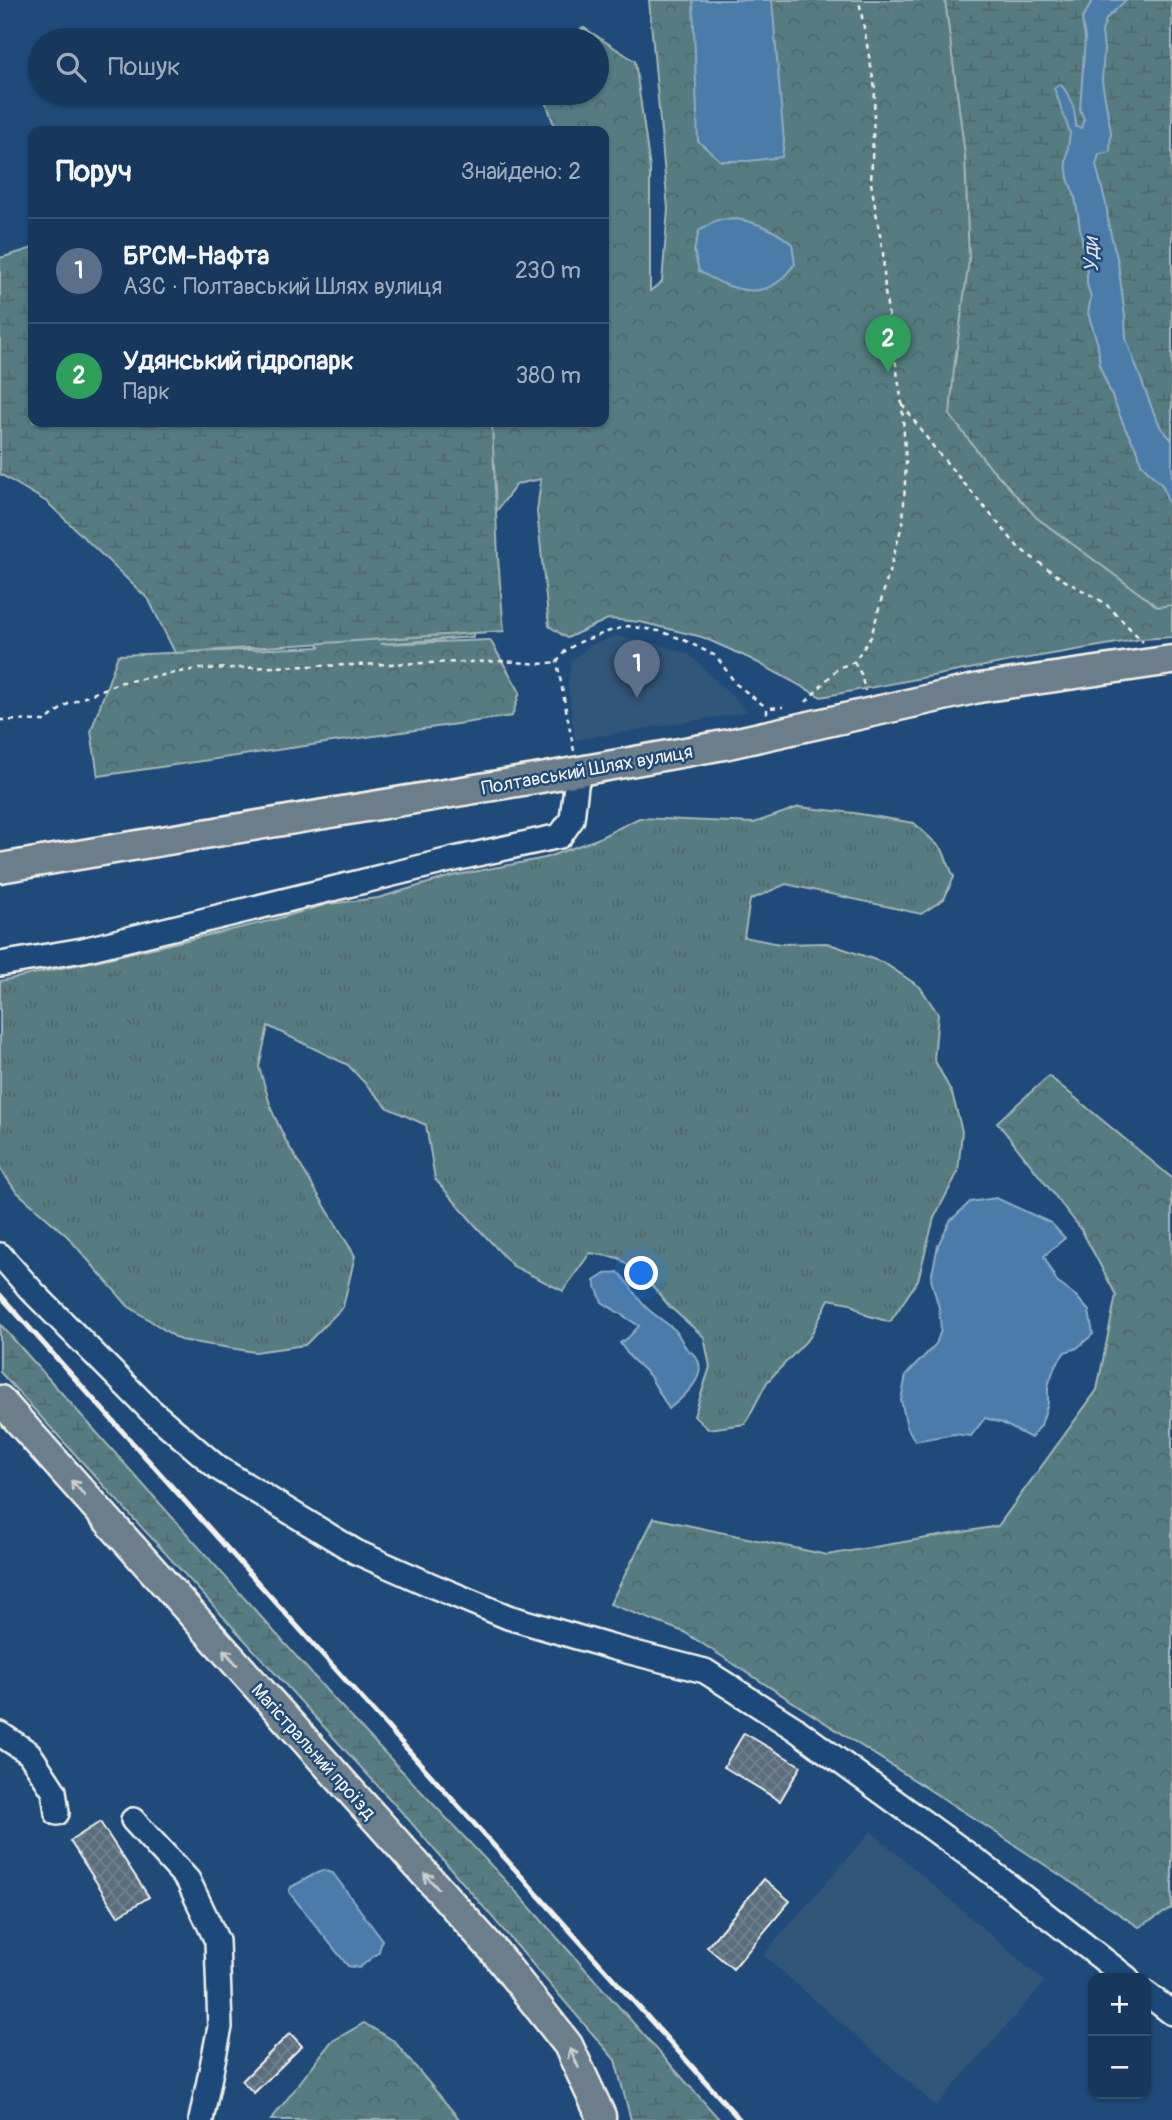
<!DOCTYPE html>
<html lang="uk">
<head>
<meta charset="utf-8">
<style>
	:root { --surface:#17385c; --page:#244365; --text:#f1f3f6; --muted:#9eacbb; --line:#365272; --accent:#ff9aa2 }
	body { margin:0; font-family:Pangolin,sans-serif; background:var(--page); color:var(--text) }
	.controls { position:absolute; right:21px; bottom:21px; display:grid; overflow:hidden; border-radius:14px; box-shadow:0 2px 5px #0004 }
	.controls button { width:63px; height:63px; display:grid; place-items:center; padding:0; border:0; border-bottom:2px solid var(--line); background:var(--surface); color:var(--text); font:35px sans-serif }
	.you { position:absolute; left:642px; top:1274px; width:24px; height:24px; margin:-18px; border:5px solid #fff; border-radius:50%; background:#1a73e8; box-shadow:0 0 0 10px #1a73e833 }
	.badge { display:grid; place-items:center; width:46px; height:46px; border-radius:50%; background:var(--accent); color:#fff; font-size:23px; font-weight:700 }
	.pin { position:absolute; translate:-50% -58px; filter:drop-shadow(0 2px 4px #0008) }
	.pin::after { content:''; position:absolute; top:37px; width:24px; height:21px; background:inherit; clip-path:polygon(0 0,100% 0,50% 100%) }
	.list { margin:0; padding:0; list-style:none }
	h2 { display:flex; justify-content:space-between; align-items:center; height:91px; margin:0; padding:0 28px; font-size:30px }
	h2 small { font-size:23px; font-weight:400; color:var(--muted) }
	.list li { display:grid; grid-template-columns:46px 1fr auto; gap:21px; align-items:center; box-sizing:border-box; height:105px; padding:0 28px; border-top:2px solid var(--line) }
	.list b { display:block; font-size:26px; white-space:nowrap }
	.list p { margin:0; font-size:23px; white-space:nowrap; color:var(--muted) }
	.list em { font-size:23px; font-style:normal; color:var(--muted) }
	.icon { flex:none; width:38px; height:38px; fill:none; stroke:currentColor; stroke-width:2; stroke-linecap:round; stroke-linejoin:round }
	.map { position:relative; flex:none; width:1172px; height:2120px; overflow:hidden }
	.search { position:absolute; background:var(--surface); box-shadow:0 2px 5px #0004; left:28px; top:28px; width:581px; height:77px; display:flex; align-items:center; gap:18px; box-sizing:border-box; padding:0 24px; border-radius:38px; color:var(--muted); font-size:26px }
	.panel { position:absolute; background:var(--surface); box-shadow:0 2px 5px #0004; left:28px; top:126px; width:581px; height:301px; border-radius:14px }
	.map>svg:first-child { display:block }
	.built { fill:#31547a }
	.grass { fill:url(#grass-tufts); stroke:#a5b6b5; stroke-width:2 }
	.forest { fill:url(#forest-crowns); stroke:#a5b6b5; stroke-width:2 }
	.wetland { fill:url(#wetland-marsh); stroke:#a5b6b5; stroke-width:2 }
	.water { fill:#4b7ca9; stroke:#8fabc2; stroke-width:2 }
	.building { fill:url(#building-cross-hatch); stroke:#f4f1e8; stroke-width:2 }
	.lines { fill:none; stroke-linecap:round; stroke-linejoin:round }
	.minor-casing { stroke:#f4f1e8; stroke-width:28 }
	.major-casing { stroke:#f4f1e8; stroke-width:33 }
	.path { stroke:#f4f1e8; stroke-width:2.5; stroke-dasharray:5 5; stroke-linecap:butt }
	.minor { stroke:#1f4a7a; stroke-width:23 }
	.major { stroke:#6c7d8b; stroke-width:28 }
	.rail { stroke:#f4f1e8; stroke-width:5 }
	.oneway { stroke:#cbcecc }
	.labels { text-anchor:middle; stroke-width:5; stroke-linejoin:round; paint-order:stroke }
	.street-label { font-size:19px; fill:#f4f1e8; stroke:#1f4a7a }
	.water-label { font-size:21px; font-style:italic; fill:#dbdfdf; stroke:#1f4a7a }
</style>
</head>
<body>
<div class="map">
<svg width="1172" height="2120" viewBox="0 0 1172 2120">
	<defs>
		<pattern id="grass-tufts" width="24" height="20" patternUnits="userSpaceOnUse" patternTransform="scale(1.75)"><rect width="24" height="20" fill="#567c82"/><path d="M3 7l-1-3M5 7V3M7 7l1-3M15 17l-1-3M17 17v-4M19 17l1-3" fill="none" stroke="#506567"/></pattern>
		<pattern id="forest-crowns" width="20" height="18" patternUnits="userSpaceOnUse" patternTransform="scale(1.75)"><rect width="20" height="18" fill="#567c82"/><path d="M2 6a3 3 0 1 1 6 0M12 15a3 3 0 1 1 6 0" fill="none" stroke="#506567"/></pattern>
		<pattern id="wetland-marsh" width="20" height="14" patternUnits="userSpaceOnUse" patternTransform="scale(1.75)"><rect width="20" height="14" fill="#567c82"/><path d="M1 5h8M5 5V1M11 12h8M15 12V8" fill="none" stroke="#506567"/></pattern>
		<pattern id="building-cross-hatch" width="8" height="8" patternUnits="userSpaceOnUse" patternTransform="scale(1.75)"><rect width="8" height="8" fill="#5a6d7b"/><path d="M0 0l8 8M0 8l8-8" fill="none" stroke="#72828e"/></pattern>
	</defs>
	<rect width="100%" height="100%" fill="#1f4a7a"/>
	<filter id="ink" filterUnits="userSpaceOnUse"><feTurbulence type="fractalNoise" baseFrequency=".0143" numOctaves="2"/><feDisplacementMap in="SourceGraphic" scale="14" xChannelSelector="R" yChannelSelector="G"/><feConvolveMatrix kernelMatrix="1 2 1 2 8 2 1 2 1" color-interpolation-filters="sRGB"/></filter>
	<g filter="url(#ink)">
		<g class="built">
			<polygon points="615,636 644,640 689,654 748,712 575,740 568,685 571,660 591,645"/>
			<polygon points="871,1831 1045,1982 936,2106 763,1955"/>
		</g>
		<polygon class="grass" points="799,807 854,813 914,823 942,849 954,877 944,899 921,914 786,884 750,900 744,937 780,944 827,943 884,963 920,987 938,1014 934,1059 952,1093 962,1131 958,1172 934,1218 918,1280 890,1322 866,1315 850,1303 829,1299 810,1337 767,1382 745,1424 708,1429 694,1416 710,1367 704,1337 670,1307 648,1281 619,1258 590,1253 563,1291 513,1266 476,1226 435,1179 426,1125 388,1108 348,1065 268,1026 259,1067 272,1111 287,1143 355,1256 343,1307 305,1345 255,1352 180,1340 128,1306 67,1236 15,1190 0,1168 0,981 100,960 269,921 328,904 378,898 452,876 545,858 597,839 639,818 754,823"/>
		<g class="forest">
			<polygon points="649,0 1172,0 1172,637 1141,639 1017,660 821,697 751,659 702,637 640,622 608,619 567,638 549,626 537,512 541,479 517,484 480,533 473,637 381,644 490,640 520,692 512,716 98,776 91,731 118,655 320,647 299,615 438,422 604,422 604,131 556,131 543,93 597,93 597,40 558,40 584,28 635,61 650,169 650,291 662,282 668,209"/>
			<polygon points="1049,1076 1172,1178 1172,1908 1139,1927 995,1832 684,1632 610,1604 654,1518 827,1555 998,1526 1097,1390 1116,1295 1081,1229 997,1122"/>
			<polygon points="364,2023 394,2041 460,2120 271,2120 331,2042"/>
		</g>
		<g class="wetland">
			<polygon points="945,0 1172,0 1172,605 1158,607 1037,518 985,461 950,415 954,369 969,260 965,155"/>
			<polygon points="33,248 33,422 492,422 498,558 504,631 175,653 149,600 47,502 0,474 0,258"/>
			<polygon points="0,1324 336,1701 519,1895 720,2120 631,2120 615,2060 408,1819 0,1372"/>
		</g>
		<g class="water">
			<polygon points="693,0 772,0 784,142 782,157 748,161 721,161 698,141"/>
			<path d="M 1093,0 L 1126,0 L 1106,19 L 1102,32 L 1104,49 L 1102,81 L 1111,132 L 1110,152 L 1099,154 L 1096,165 L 1106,204 L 1109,227 L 1118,262 L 1125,317 L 1126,339 L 1153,411 L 1161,428 L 1172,440 L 1172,509 L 1167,500 L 1163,486 L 1141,464 L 1138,451 L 1125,428 L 1100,367 L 1098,345 L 1088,313 L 1091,297 L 1087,284 L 1087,272 L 1075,197 L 1068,178 L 1066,161 L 1070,133 L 1054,88 L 1060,84 C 1071,95 1076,112 1076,127 L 1081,128 L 1084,119 L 1080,110 L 1085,38 L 1082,19 Z"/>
			<path d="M 737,219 C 759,223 775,230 792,244 L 795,264 C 786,274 778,286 764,289 C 742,295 717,282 699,271 L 694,251 L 699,231 L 717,220 Z"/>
			<polygon points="996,1198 1051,1223 1065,1238 1044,1256 1057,1282 1076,1296 1089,1311 1093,1334 1077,1348 1065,1352 1055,1366 1048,1386 1048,1403 1041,1425 1031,1438 1002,1423 985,1418 971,1436 954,1434 915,1441 907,1427 901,1400 906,1375 936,1344 941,1330 939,1308 931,1279 938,1245 950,1221 970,1202"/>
			<path d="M 618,1272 C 630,1283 636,1299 649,1310 C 657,1317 667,1323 675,1330 C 680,1336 682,1343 687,1349 C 689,1351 693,1353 695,1356 C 711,1375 682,1398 669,1409 L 649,1375 L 630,1357 L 620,1343 L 629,1337 L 639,1326 L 602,1302 L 594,1281 L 605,1274 Z"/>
			<polygon points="322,1870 333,1873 382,1940 379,1952 359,1968 348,1966 289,1892 291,1887"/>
		</g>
		<g class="building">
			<polygon points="744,1733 801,1766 780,1801 724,1767"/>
			<polygon points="100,1822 149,1897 118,1916 70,1841"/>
			<polygon points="764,1879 790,1901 733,1969 707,1947"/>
			<polygon points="290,2033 302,2046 254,2093 242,2081"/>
		</g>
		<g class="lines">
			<defs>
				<g id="minor">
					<polyline points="0,964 83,950 450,860 560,836 572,819 578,770"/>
					<polyline points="0,1255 32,1291 149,1409 218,1468 356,1552 431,1585 508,1617 611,1647 705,1671 794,1728 981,1864 1127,1978"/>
					<polyline points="0,1734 29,1753 54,1791 57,1813"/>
					<polyline points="133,1820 188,1880 217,1941 220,2027 201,2120"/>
					<polyline points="1146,1993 1172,2013"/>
				</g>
				<g id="major">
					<polyline points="0,868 535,779 724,745 979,688 1172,660"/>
					<polyline points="0,1400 494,1951 568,2045 601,2116 601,2120"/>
				</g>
			</defs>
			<use href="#minor" class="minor-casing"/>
			<use href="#major" class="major-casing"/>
			<g class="path">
				<polyline points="902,404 935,449 1019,548 1062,579 1105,603 1143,642"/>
				<polyline points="854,662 861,674 865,691"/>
				<polyline points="806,702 838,668 854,662 871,637 903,522 906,463 902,404 885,292 883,252 871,183 875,89 859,0"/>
				<polyline points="767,714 767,708 783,707"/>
				<polyline points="0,720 45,721 66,705 118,683 197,669 504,661 539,664 557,662"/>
				<polyline points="574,751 557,662 566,650 580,642 607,632 628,626 659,631 682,639 716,656 736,684 767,708"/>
			</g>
			<use href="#minor" class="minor"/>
			<use href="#major" class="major"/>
			<polyline class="rail" points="0,1295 740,2120"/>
		</g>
		<defs><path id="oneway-shaft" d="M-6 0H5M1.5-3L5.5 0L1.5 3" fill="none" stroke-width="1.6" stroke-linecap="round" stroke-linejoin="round" transform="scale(1.75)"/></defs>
		<g class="oneway">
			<use href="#oneway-shaft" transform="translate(78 1488) rotate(-132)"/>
			<use href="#oneway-shaft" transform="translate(230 1657) rotate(-132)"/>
			<use href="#oneway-shaft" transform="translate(431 1881) rotate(-132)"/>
			<use href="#oneway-shaft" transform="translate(574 2058) rotate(-115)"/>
		</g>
	</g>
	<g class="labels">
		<g class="street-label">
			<text transform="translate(587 769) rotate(-10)" y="7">Полтавський Шлях вулиця</text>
			<text transform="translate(314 1751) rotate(48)" y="7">Магістральний проїзд</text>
		</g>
		<g class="water-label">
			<text transform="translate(1091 255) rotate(-91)" y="7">Уди</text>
		</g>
	</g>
</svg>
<div class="controls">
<button>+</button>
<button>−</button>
</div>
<div class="you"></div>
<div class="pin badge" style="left:637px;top:698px;background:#5c6f8a">1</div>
<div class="pin badge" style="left:888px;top:373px;background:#2e9e5b">2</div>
<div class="search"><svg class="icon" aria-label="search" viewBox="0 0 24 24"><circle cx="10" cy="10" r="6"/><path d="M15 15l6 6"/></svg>Пошук</div>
<section class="panel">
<h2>Поруч<small>Знайдено: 2</small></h2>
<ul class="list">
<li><span class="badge" style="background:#5c6f8a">1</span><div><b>БРСМ-Нафта</b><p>АЗС · Полтавський Шлях вулиця</p></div><em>230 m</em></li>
<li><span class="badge" style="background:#2e9e5b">2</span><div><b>Удянський гідропарк</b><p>Парк</p></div><em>380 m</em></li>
</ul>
</section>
</div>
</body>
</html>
